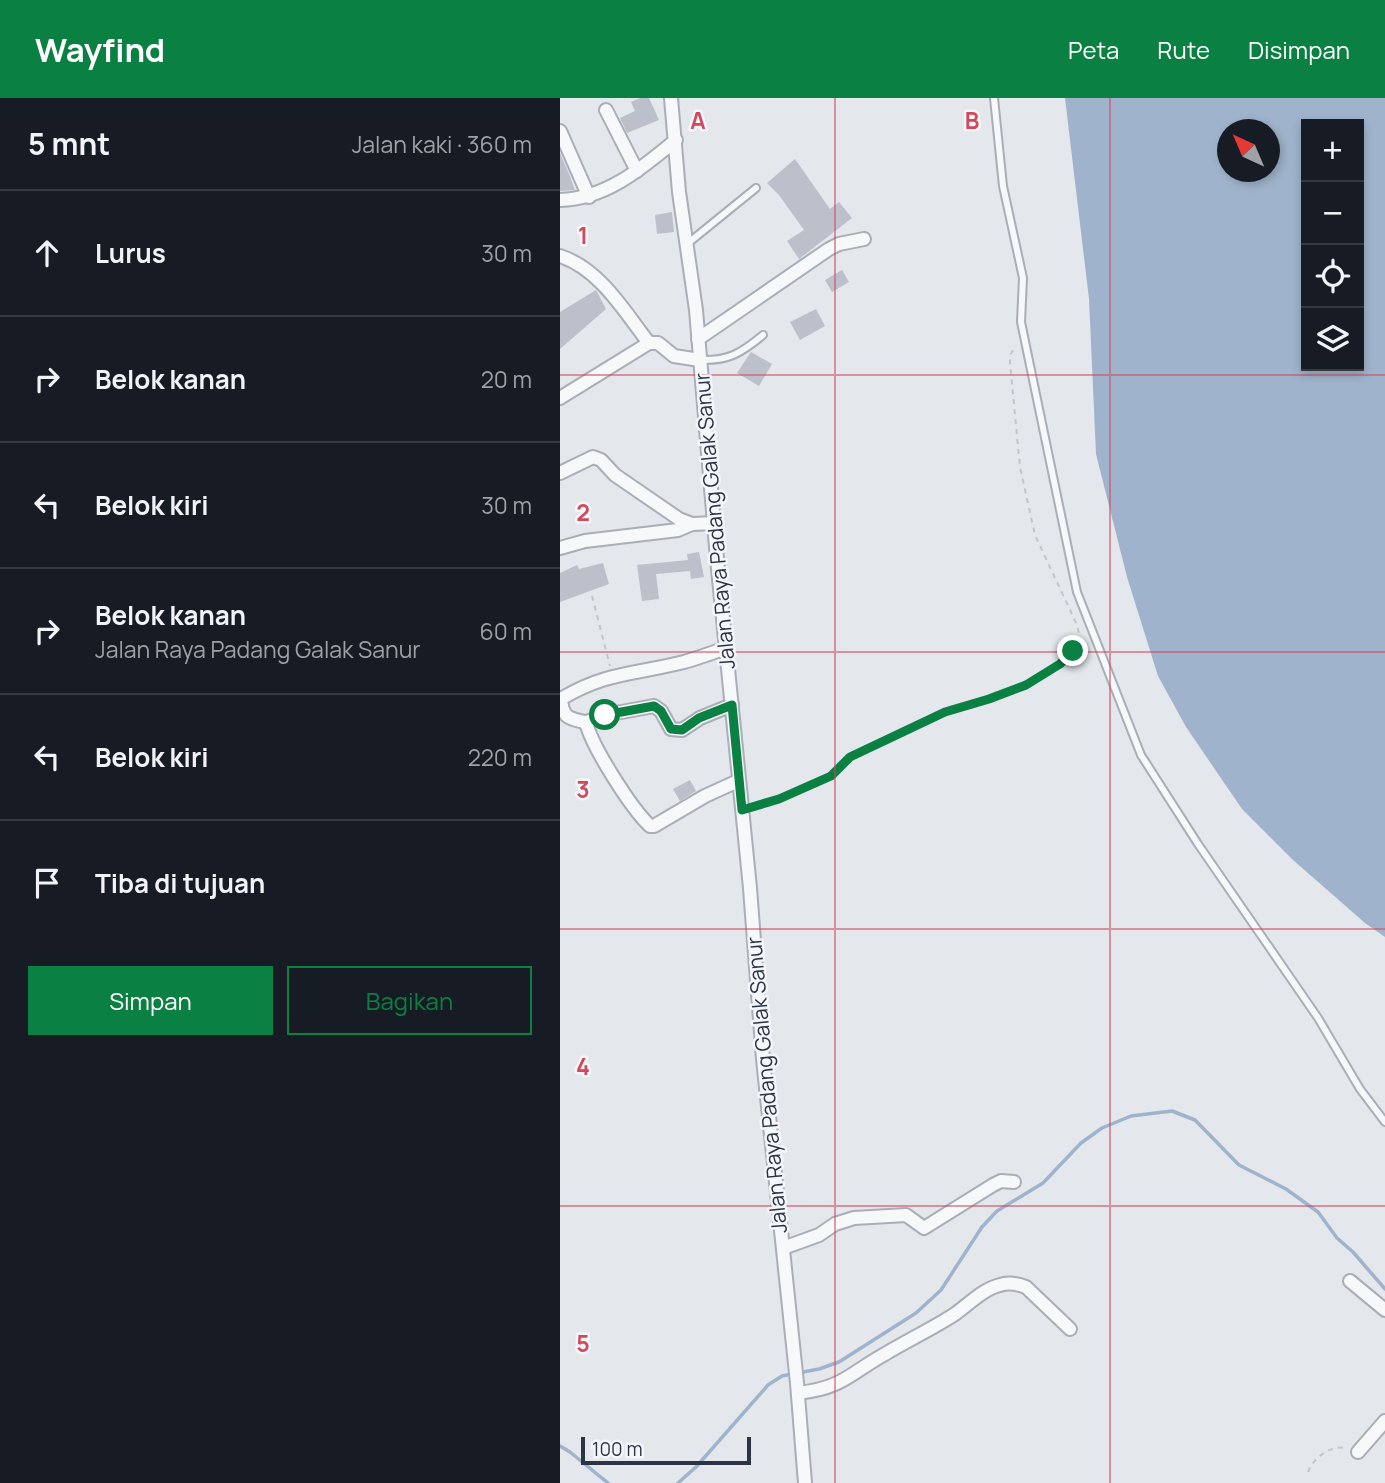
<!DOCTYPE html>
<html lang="id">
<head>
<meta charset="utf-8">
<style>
	:root { --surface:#171b24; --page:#20242c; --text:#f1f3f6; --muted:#9ea1a6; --line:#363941; --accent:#0b8043 }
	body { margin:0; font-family:Manrope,sans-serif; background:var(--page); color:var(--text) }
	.controls { position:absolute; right:21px; top:21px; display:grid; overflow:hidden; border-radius:0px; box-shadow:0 4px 10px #0003 }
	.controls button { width:63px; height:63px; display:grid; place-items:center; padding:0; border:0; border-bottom:2px solid var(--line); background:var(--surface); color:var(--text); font:35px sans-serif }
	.compass { position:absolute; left:657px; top:21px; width:63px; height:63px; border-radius:50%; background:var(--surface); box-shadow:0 4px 10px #0003; rotate:316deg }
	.scale { position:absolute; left:21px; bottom:18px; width:170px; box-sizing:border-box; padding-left:7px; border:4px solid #2b3445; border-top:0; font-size:19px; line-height:24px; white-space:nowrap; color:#2b3445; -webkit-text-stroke:5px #f4f6f9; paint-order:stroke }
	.stop { position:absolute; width:21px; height:21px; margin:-16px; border:5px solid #0b8043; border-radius:50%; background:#fff }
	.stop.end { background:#0b8043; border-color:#fff; box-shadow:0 2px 7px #0008 }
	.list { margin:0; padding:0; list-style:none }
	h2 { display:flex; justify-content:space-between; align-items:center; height:91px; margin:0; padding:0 28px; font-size:30px }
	h2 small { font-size:23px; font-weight:400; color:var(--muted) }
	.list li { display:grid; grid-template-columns:46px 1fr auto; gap:21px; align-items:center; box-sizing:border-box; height:126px; padding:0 28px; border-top:2px solid var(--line) }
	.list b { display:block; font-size:26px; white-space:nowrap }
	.list p { margin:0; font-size:23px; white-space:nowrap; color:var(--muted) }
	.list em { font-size:23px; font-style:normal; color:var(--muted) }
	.actions { display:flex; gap:14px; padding:21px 28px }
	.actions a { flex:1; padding:16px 0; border:2px solid var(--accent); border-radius:0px; text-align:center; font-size:24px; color:var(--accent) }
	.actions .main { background:var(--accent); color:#fff }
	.icon { flex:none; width:38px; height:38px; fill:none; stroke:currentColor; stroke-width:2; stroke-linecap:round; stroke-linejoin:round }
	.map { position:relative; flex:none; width:825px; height:1385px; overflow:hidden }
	header { display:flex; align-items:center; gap:42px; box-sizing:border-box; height:98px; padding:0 35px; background:var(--accent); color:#fff }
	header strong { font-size:33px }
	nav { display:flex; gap:38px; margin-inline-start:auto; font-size:24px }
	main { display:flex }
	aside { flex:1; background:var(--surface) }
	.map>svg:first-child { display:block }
	.water { fill:#9fb4cc; fill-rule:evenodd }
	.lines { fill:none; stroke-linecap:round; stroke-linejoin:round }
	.stream { stroke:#9fb4cc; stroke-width:3.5 }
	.building { fill:#bbc0ca }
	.lane-casing { stroke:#a9aeb7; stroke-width:10 }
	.street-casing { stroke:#a9aeb7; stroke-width:16 }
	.path { stroke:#c2c5cb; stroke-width:2; stroke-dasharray:5 5; stroke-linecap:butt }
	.lane { stroke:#f7f8fa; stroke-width:6 }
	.street { stroke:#f7f8fa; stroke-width:12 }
	.route { stroke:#0b8043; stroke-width:9 }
	.grid { fill:none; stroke:#d1495b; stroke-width:2; stroke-opacity:0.55 }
	.labels { text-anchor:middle; stroke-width:5; stroke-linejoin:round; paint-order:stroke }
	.street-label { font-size:21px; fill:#2b3445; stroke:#f4f6f9 }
	.grid-label { font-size:23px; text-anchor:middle; font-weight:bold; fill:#d1495b; stroke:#f4f6f9; stroke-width:5; stroke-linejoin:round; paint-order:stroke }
</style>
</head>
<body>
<header>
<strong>Wayfind</strong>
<nav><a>Peta</a><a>Rute</a><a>Disimpan</a></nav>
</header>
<main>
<aside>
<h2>5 mnt<small>Jalan kaki · 360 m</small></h2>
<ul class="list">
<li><svg class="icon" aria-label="ahead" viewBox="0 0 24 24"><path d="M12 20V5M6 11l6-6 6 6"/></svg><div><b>Lurus</b></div><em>30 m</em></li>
<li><svg class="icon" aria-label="right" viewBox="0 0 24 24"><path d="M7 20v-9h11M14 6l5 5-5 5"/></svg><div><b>Belok kanan</b></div><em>20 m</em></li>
<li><svg class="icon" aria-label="left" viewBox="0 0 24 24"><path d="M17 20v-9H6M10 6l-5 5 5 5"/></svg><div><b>Belok kiri</b></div><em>30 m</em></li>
<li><svg class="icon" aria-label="right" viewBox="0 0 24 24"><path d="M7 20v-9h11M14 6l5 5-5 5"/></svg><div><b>Belok kanan</b><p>Jalan Raya Padang Galak Sanur</p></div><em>60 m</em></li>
<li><svg class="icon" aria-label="left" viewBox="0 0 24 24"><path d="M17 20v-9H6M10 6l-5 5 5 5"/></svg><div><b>Belok kiri</b></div><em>220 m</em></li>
<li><svg class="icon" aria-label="arrive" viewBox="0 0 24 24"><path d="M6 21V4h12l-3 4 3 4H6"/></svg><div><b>Tiba di tujuan</b></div></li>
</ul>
<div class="actions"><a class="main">Simpan</a><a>Bagikan</a></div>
</aside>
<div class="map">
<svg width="825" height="1385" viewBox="0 0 825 1385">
	<rect width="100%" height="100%" fill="#e4e7ec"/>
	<path class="water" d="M 505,0 L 825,0 L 825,839 L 805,825 L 733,762 L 682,711 L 626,629 L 598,578 L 567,479 L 536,356 L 529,201 ZM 746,26 L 799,26 L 799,268 L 746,268 ZM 668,32 L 710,32 L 710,74 L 668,74 Z"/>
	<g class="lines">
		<g class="stream">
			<polyline points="0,1348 10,1354 48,1385"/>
			<polyline points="118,1385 136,1369 208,1287 222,1278 259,1271 279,1264 356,1215 381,1192 422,1129 437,1113 483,1085 521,1045 542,1030 571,1018 612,1013 635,1022 679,1067 726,1091 758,1114 777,1140 793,1154 825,1191"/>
		</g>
	</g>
	<g class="building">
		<polygon points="80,0 89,0 99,22 67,35 60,20 75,13 71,4"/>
		<polygon points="0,55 9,76 15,92 0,93"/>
		<polygon points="235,61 270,111 279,104 292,120 239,161 227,143 244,132 219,97 207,85"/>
		<polygon points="112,114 114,134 97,136 95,117"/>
		<polygon points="282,172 289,184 272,194 265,182"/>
		<polygon points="36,192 46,211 0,251 0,214"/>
		<polygon points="256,211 265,228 240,242 230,224"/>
		<polygon points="191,254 212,266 199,288 177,275"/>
		<polygon points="139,454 144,479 131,481 130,473 96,476 99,501 82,503 77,467 128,462 127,456"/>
		<polygon points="43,465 49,486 0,504 0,475 17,467 19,471"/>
		<polygon points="130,682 136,693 120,703 113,691"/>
	</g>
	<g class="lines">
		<defs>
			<g id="lane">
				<polyline points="434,0 443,88 463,180 461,224 517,494 581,657 638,746 758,920 800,991 825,1024"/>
				<polyline points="127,146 196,90"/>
				<path d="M 140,262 C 169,263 181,255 203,237"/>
			</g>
			<g id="street">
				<polyline points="111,0 119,94 136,212 157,461 190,790 203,961 237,1285 245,1385"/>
				<polyline points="46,12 77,73"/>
				<polyline points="0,33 29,99"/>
				<path d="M 0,102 C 46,101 82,70 116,42"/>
				<path d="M 0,158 C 40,171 64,213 89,245"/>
				<polyline points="138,241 269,151 279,146 304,141"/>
				<polyline points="0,300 89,245 98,245 114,258 140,262"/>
				<polyline points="0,375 33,359 41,362 55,377 119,421 132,426 155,425"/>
				<polyline points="0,450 25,443 118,432 132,426"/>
				<path d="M 172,607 L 140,620 L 122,632 L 111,631 L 101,613 L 94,608 L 45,617 L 29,623 L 27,628 C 35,653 71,710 90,728 L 94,728 L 145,698 L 178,683"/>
				<path d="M 28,625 C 10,620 3,622 1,601 C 45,574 77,576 124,564 C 138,560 152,555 166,550"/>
				<polyline points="223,1150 259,1137 275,1126 294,1120 346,1117 364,1130 433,1087 441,1083 454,1084"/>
				<polyline points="790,1183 825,1212"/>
				<path d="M 238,1295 C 283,1290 289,1276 325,1256 C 348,1242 372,1231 395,1216 C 409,1206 423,1191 440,1187 C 448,1184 458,1186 466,1189 L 510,1231"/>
				<polyline points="798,1354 825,1323"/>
			</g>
		</defs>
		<use href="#lane" class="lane-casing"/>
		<use href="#street" class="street-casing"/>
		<g class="path">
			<polyline points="32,498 50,568"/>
			<polyline points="193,709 219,701 271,678 290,659 385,614 429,601 466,587 500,566 513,553 520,540 517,527 475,437 460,369 450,265 450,257 456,248"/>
			<path d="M 748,1374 C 753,1360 771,1347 785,1350"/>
		</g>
		<use href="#lane" class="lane"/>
		<use href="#street" class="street"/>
	</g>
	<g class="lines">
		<polyline class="route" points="45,617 94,608 101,613 111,631 122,632 139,620 172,607 182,712 219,701 271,678 290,659 385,614 429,601 466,587 500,566 513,553"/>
	</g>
	<path class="grid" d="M 275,0 L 275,1385M 550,0 L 550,1385M 0,277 L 825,277M 0,554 L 825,554M 0,831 L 825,831M 0,1108 L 825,1108"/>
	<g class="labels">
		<g class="street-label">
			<text transform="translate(155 423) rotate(-95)" y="7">Jalan Raya Padang Galak Sanur</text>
			<text transform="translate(207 987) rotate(-95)" y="7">Jalan Raya Padang Galak Sanur</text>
		</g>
	</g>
	<g class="grid-label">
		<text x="138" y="31">A</text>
		<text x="412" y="31">B</text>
		<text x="23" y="146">1</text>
		<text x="23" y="423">2</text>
		<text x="23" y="700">3</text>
		<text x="23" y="977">4</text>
		<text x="23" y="1254">5</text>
	</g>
</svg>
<div class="controls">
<button>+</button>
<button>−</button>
<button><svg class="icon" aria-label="locate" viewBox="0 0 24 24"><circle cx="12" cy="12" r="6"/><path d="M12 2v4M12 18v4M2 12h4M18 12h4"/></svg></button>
<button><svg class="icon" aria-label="layers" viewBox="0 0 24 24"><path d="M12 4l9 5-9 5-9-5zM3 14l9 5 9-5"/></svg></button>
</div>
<svg class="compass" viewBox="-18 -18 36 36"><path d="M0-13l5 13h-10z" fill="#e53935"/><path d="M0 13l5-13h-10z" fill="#9ea1a6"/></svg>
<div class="scale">100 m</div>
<div class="stop" style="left:45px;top:617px"></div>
<div class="stop end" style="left:513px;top:553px"></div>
</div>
</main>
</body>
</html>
